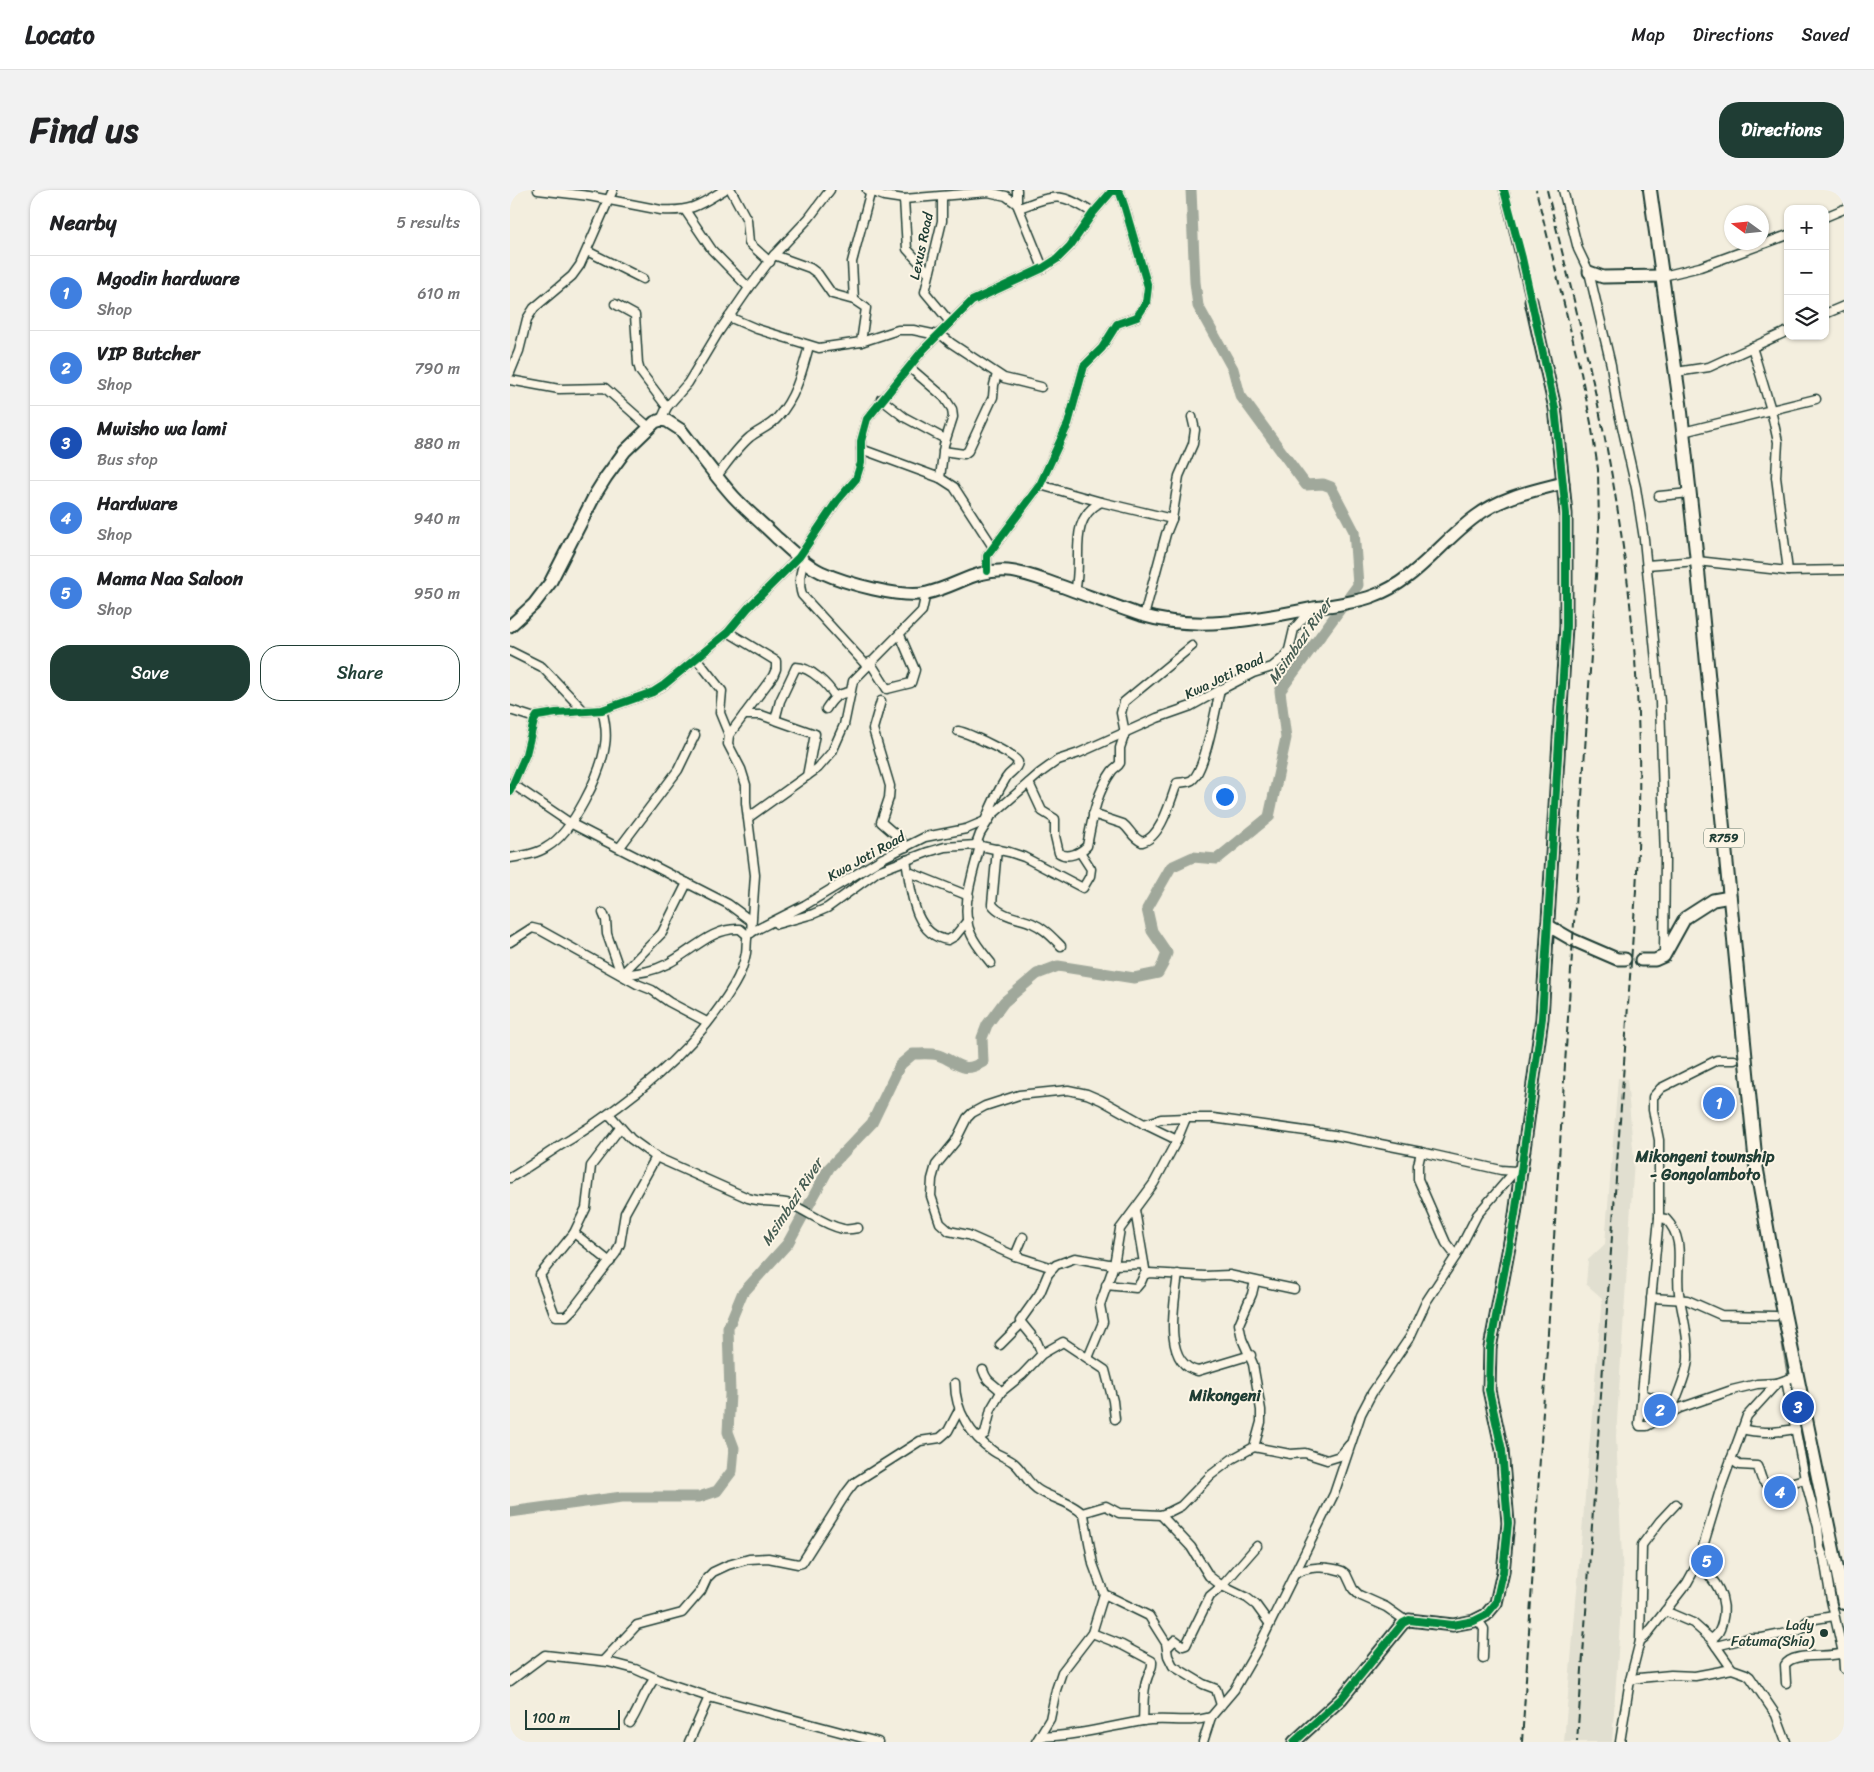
<!DOCTYPE html>
<html lang="en">
<head>
<meta charset="utf-8">
<style>
	:root { --surface:#fff; --page:#f2f2f2; --text:#202124; --muted:#757577; --line:#e0e0e0; --accent:#1f3d34 }
	body { margin:0; font-family:Sriracha,sans-serif; background:var(--page); color:var(--text) }
	.controls { position:absolute; right:15px; top:15px; display:grid; overflow:hidden; border-radius:10px; box-shadow:0 1px 4px #0004 }
	.controls button { width:45px; height:45px; display:grid; place-items:center; padding:0; border:0; border-bottom:1px solid var(--line); background:var(--surface); color:var(--text); font:25px sans-serif }
	.compass { position:absolute; left:1214px; top:15px; width:45px; height:45px; border-radius:50%; background:var(--surface); box-shadow:0 1px 4px #0004; rotate:285deg }
	.scale { position:absolute; left:15px; bottom:12px; width:95px; box-sizing:border-box; padding-left:5px; border:2px solid #1f3d34; border-top:0; font-size:14px; line-height:18px; white-space:nowrap; color:#1f3d34; -webkit-text-stroke:4px #fcf5e5; paint-order:stroke }
	.you { position:absolute; left:714px; top:606px; width:18px; height:18px; margin:-12px; border:4px solid #fff; border-radius:50%; background:#1a73e8; box-shadow:0 0 0 8px #1a73e833 }
	.badge { display:grid; place-items:center; width:32px; height:32px; border-radius:50%; background:var(--accent); color:#fff; font-size:16px; font-weight:700 }
	.pin { position:absolute; translate:-50% -50%; border:2px solid #fff; box-shadow:0 1px 5px #0006 }
	.list { margin:0; padding:0; list-style:none }
	h2 { display:flex; justify-content:space-between; align-items:center; height:65px; margin:0; padding:0 20px; font-size:21px }
	h2 small { font-size:16px; font-weight:400; color:var(--muted) }
	.list li { display:grid; grid-template-columns:32px 1fr auto; gap:15px; align-items:center; box-sizing:border-box; height:75px; padding:0 20px; border-top:1px solid var(--line) }
	.list b { display:block; font-size:19px; white-space:nowrap }
	.list p { margin:0; font-size:16px; white-space:nowrap; color:var(--muted) }
	.list em { font-size:16px; font-style:normal; color:var(--muted) }
	.actions { display:flex; gap:10px; padding:15px 20px }
	.actions a { flex:1; padding:11px 0; border:1px solid var(--accent); border-radius:20px; text-align:center; font-size:18px; color:var(--accent) }
	.actions .main { background:var(--accent); color:#fff }
	.icon { flex:none; width:28px; height:28px; fill:none; stroke:currentColor; stroke-width:2; stroke-linecap:round; stroke-linejoin:round }
	.map { position:relative; flex:none; width:1334px; height:1552px; overflow:hidden; border-radius:20px }
	header { display:flex; align-items:center; gap:30px; box-sizing:border-box; height:70px; padding:0 25px; background:var(--surface); border-bottom:1px solid var(--line) }
	header strong { font-size:24px }
	nav { display:flex; gap:28px; margin-inline-start:auto; font-size:18px }
	.intro { display:flex; align-items:center; justify-content:space-between; box-sizing:border-box; height:120px; padding:0 30px }
	h1 { margin:0; font-size:35px }
	.button { padding:12px 22px; border-radius:20px; background:var(--accent); color:#fff; font-size:18px; font-weight:700 }
	main { display:flex; gap:30px; padding:0 30px }
	aside { flex:1; background:var(--surface); border-radius:20px; box-shadow:0 1px 4px #0004 }
	.map>svg:first-child { display:block }
	.built { fill:#e1dfd0 }
	.lines { fill:none; stroke-linecap:round; stroke-linejoin:round }
	.stream { stroke:#6c7d72; stroke-width:2 }
	.river { stroke:#a0a89b; stroke-width:11 }
	.street-casing { stroke:#1f3d34; stroke-width:11 }
	.secondary-casing { stroke:#1f3d34; stroke-width:15 }
	.primary-casing { stroke:#1f3d34; stroke-width:16 }
	.street { stroke:#fcf5e5; stroke-width:8 }
	.secondary { stroke:#fcf5e5; stroke-width:11 }
	.primary { stroke:#fcf5e5; stroke-width:12 }
	.rail { stroke:#1f3d34; stroke-width:2; stroke-dasharray:8 4; stroke-linecap:butt }
	.cycleway-casing { stroke:#fcf5e5; stroke-width:11 }
	.cycleway { stroke:#00873e; stroke-width:8 }
	.poi-dot { fill:#1f3d34; stroke:#fcf5e5; stroke-width:2 }
	.labels { text-anchor:middle; stroke-width:4; stroke-linejoin:round; paint-order:stroke }
	.shield { fill:#fcf5e5; stroke:#617469; stroke-width:1 }
	.shield-label { font-size:12px; font-weight:bold; fill:#1f3d34 }
	.street-label { font-size:14px; fill:#1f3d34; stroke:#fcf5e5 }
	.poi-label { font-size:14px; fill:#1f3d34; stroke:#fcf5e5; text-anchor:end }
	.water-label { font-size:15px; font-style:italic; fill:#465d53; stroke:#fcf5e5 }
	.quarter-label { font-size:16px; font-weight:bold; fill:#1f3d34; stroke:#fcf5e5 }
</style>
</head>
<body>
<header>
<strong>Locato</strong>
<nav><a>Map</a><a>Directions</a><a>Saved</a></nav>
</header>
<div class="intro"><h1>Find us</h1><a class="button">Directions</a></div>
<main>
<aside>
<h2>Nearby<small>5 results</small></h2>
<ul class="list">
<li><span class="badge" style="background:#3f7fe0">1</span><div><b>Mgodin hardware</b><p>Shop</p></div><em>610 m</em></li>
<li><span class="badge" style="background:#3f7fe0">2</span><div><b>VIP Butcher</b><p>Shop</p></div><em>790 m</em></li>
<li><span class="badge" style="background:#1a4fb4">3</span><div><b>Mwisho wa lami</b><p>Bus stop</p></div><em>880 m</em></li>
<li><span class="badge" style="background:#3f7fe0">4</span><div><b>Hardware</b><p>Shop</p></div><em>940 m</em></li>
<li><span class="badge" style="background:#3f7fe0">5</span><div><b>Mama Naa Saloon</b><p>Shop</p></div><em>950 m</em></li>
</ul>
<div class="actions"><a class="main">Save</a><a>Share</a></div>
</aside>
<div class="map">
<svg width="1334" height="1552" viewBox="0 0 1334 1552">
	<rect width="100%" height="100%" fill="#f3eede"/>
	<filter id="ink" filterUnits="userSpaceOnUse"><feTurbulence type="fractalNoise" baseFrequency=".02" numOctaves="2"/><feDisplacementMap in="SourceGraphic" scale="10" xChannelSelector="R" yChannelSelector="G"/><feConvolveMatrix kernelMatrix="1 2 1 2 8 2 1 2 1" color-interpolation-filters="sRGB"/></filter>
	<g filter="url(#ink)">
		<polygon class="built" points="1108,888 1117,889 1124,970 1106,1246 1113,1388 1102,1552 1054,1552 1092,1108 1076,1094 1078,1070 1095,1054"/>
		<g class="lines">
			<g class="stream">
				<polyline points="1265,1108 1278,1187"/>
				<polyline points="1294,1262 1301,1297"/>
			</g>
			<path class="river" d="M 0,1322 L 112,1307 L 189,1307 L 207,1301 L 222,1281 L 224,1258 L 218,1242 L 220,1204 L 218,1138 L 232,1104 L 278,1053 L 319,978 L 362,933 L 390,875 L 403,864 C 411,864 421,863 428,865 C 448,872 451,885 473,872 L 472,848 L 477,835 L 494,812 L 527,784 L 548,776 L 624,788 L 648,783 L 653,774 L 657,763 L 642,741 L 637,719 L 661,677 L 683,667 L 707,669 L 759,627 L 776,548 L 770,501 L 848,395 L 844,341 L 821,297 L 813,294 L 796,295 L 730,205 L 723,179 L 688,116 L 685,92 L 681,0"/>
			<defs>
				<g id="street">
					<path d="M 28,0 L 79,6 L 151,20 C 181,22 190,15 214,0"/>
					<polyline points="221,0 237,30 239,53 260,72"/>
					<polyline points="357,0 374,6 394,9 478,2 496,6 507,14 533,78"/>
					<polyline points="507,0 507,14"/>
					<polyline points="994,0 1021,111"/>
					<polyline points="1053,0 1068,59 1079,82 1101,175 1106,210 1126,298 1134,349 1150,512 1155,668 1154,764"/>
					<polyline points="432,7 432,31 415,102 440,132"/>
					<polyline points="394,9 397,59 419,83"/>
					<path d="M 509,18 C 545,5 549,1 583,23"/>
					<polyline points="175,20 202,60 239,98"/>
					<polyline points="1315,27 1334,19"/>
					<polyline points="77,61 133,89"/>
					<polyline points="264,65 300,78 308,84 322,104 344,110"/>
					<polyline points="1153,86 1190,77 1278,45"/>
					<polyline points="105,114 125,125 128,174 130,181 157,217"/>
					<polyline points="1315,124 1334,116"/>
					<polyline points="219,127 247,139 309,158 351,152 388,140 403,140 427,145"/>
					<polyline points="429,143 441,153 494,188 531,197"/>
					<polyline points="351,152 356,118 344,110 342,72 361,0"/>
					<polyline points="1242,157 1261,220 1268,252 1266,287 1278,381"/>
					<polyline points="399,177 434,207 442,219 443,227 434,255 430,288"/>
					<polyline points="1166,182 1199,177 1278,141"/>
					<polyline points="0,183 9,161 17,129 24,118 62,86 70,75 103,0"/>
					<polyline points="0,190 49,199 95,198 139,237"/>
					<polyline points="371,209 394,227 435,249"/>
					<polyline points="151,230 157,217 178,193 208,143 239,98 264,65 299,28 320,0"/>
					<polyline points="1173,242 1306,209"/>
					<polyline points="351,259 430,288 444,297 483,357"/>
					<polyline points="433,261 454,264 458,261 483,207 484,195 487,184"/>
					<path d="M 207,286 C 217,273 227,258 240,247 C 249,240 261,236 268,227 C 286,207 292,181 299,156"/>
					<polyline points="530,295 591,312"/>
					<polyline points="1149,306 1180,303"/>
					<path d="M 295,372 C 289,381 289,396 292,405 L 357,476"/>
					<polyline points="1137,375 1187,371 1278,381 1334,380"/>
					<path d="M 565,401 C 574,369 556,331 591,312 L 662,329"/>
					<polyline points="634,426 656,344 662,329 669,286 683,254 685,240 682,227"/>
					<polyline points="218,442 266,471 266,479 263,486 219,545"/>
					<polyline points="0,461 32,477 74,521"/>
					<polyline points="186,468 212,501 210,523 219,545 218,554 231,579 236,595 236,613 245,685 241,743"/>
					<polyline points="360,472 377,499 401,493 405,480 390,445"/>
					<polyline points="371,511 363,539 380,596 379,608 371,632 386,645 396,657"/>
					<path d="M 316,519 C 323,508 327,504 340,502"/>
					<polyline points="0,520 25,528"/>
					<polyline points="234,525 251,525 305,544 297,586"/>
					<path d="M 265,530 L 270,511 L 286,477 C 301,477 318,495 325,506"/>
					<path d="M 448,541 C 458,543 504,564 508,572 C 507,581 500,581 496,588 C 488,601 481,615 475,631"/>
					<polyline points="1,593 60,633 218,714 241,731"/>
					<path d="M 519,593 L 532,621 L 545,629 L 545,646 L 549,663 C 558,669 570,663 577,656 C 582,630 586,603 602,581 C 605,577 608,577 610,573 L 610,558 L 615,543 L 611,523 L 614,512 L 682,456"/>
					<polyline points="0,601 16,564 24,531 27,526 46,523 92,520 143,502 154,495 218,442 238,418 289,367 327,311 346,289 351,273 351,251 357,229 413,160 462,111 533,78 547,69 560,56 583,23 602,1 607,1 610,3 615,18 638,97 636,113 627,127 607,134 592,158 574,176 558,234 540,273 530,295 477,366 477,381"/>
					<path d="M 583,624 L 613,634 C 621,640 621,647 632,652 C 651,648 661,609 667,593 C 671,592 677,593 682,590 C 695,581 706,517 710,500"/>
					<polyline points="238,628 308,578 322,562 334,535 343,491 412,421 416,403"/>
					<polyline points="466,655 470,644 480,628"/>
					<path d="M 470,655 C 464,682 449,718 461,744 C 465,754 474,764 481,773"/>
					<polyline points="110,657 168,580 185,545"/>
					<path d="M 487,659 L 482,714 C 490,726 510,728 522,733 C 534,738 542,747 551,756"/>
					<path d="M 0,668 C 12,666 27,664 37,657 C 63,642 91,584 95,555 C 97,543 95,531 92,520"/>
					<path d="M 396,670 C 401,697 402,745 438,750 L 445,746 L 458,730"/>
					<polyline points="399,682 459,706"/>
					<polyline points="93,723 96,730 97,744 111,784"/>
					<polyline points="267,734 303,724 317,718 368,681 418,662 435,657 466,655 499,662 514,667 573,698 580,686 581,679 570,662"/>
					<polyline points="0,752 22,738 30,740 127,794 142,800 159,812 197,832"/>
					<polyline points="113,783 152,743 177,693"/>
					<path d="M 111,784 C 127,784 142,782 157,774 C 180,763 202,737 230,739 L 237,745"/>
					<polyline points="1224,870 1207,870 1151,898 1143,907 1143,920 1149,950 1149,1028 1129,1234 1130,1236 1137,1236 1170,1218 1222,1200 1247,1194 1267,1193"/>
					<path d="M 99,924 L 121,949 L 146,967 L 238,1008 C 253,1013 268,1010 280,1014 C 298,1021 313,1035 333,1039 C 337,1040 343,1039 348,1038"/>
					<polyline points="634,934 651,929 676,928"/>
					<polyline points="110,938 81,976 76,1018 64,1043 30,1085 44,1123 46,1126 56,1126 63,1119 106,1063 110,1054 115,1023 146,967"/>
					<polyline points="911,962 908,975 908,989 936,1053 946,1066"/>
					<path d="M 0,988 C 21,976 40,961 61,949 C 121,911 187,858 224,795 C 230,785 234,774 236,763 C 237,757 236,750 238,744 L 295,715 L 373,668 L 415,647 L 456,639 L 475,631 L 530,583 L 548,570 L 569,563 L 647,528 L 681,516 L 710,500 L 743,483 L 762,477 L 773,468 L 779,460 L 784,439 L 801,419"/>
					<polyline points="625,1020 635,1079"/>
					<path d="M 1149,1028 L 1156,1029 C 1177,1051 1165,1077 1169,1103 C 1172,1124 1179,1146 1178,1168 C 1178,1181 1168,1204 1163,1216"/>
					<polyline points="64,1043 100,1072"/>
					<polyline points="505,1066 513,1047"/>
					<polyline points="543,1078 505,1066 458,1045 439,1041 430,1033 421,1006 422,989 426,975 445,952 457,928 462,923 475,916 509,905 558,900 577,904 591,910 634,934 667,950"/>
					<path d="M 668,1084 C 665,1110 651,1174 688,1181 L 741,1165"/>
					<polyline points="596,1095 626,1098 631,1092 634,1085 639,1083 695,1086 719,1085 784,1099"/>
					<polyline points="1141,1108 1177,1110 1211,1125 1265,1126"/>
					<polyline points="490,1155 511,1134"/>
					<polyline points="532,1164 527,1152 510,1131 530,1103 538,1084 546,1075 565,1068 604,1075 634,1074"/>
					<polyline points="578,1168 593,1132 590,1115 604,1075 610,1039 644,993 667,950 676,928 703,928 824,945 911,962 991,980 1005,981 1008,979"/>
					<path d="M 473,1180 C 478,1195 483,1191 491,1202"/>
					<polyline points="1276,1190 1295,1289 1308,1337 1310,1358 1314,1368 1321,1410 1333,1463 1334,1479"/>
					<path d="M 445,1193 C 445,1221 461,1246 483,1261 C 490,1266 498,1268 504,1273 C 514,1281 517,1294 530,1301 C 544,1309 563,1313 574,1325 L 583,1374 L 594,1404 L 582,1443 L 552,1482 L 546,1500 L 540,1529 L 526,1552"/>
					<polyline points="1132,1204 1159,1213 1165,1219"/>
					<path d="M 1232,1239 C 1250,1244 1267,1242 1286,1239"/>
					<polyline points="469,1248 475,1244 481,1219 491,1202 512,1185 532,1164 553,1152 595,1180 603,1211 605,1229"/>
					<polyline points="744,1257 780,1264 795,1263 817,1270 830,1266 839,1255"/>
					<path d="M 1221,1269 L 1229,1275 L 1247,1276 C 1250,1281 1250,1287 1253,1291 C 1262,1302 1284,1291 1295,1289"/>
					<polyline points="572,1323 596,1316 609,1323 651,1325 659,1322 671,1316 701,1285 722,1269 744,1257 751,1232 751,1220 743,1174 732,1149 729,1134 742,1104 745,1091"/>
					<polyline points="651,1325 681,1357 699,1386 712,1396 737,1408 746,1415 759,1433"/>
					<path d="M 1188,1373 C 1205,1390 1219,1408 1212,1433 C 1210,1441 1208,1445 1201,1449"/>
					<path d="M 785,1384 C 798,1376 817,1376 832,1381 L 836,1384 L 843,1399 L 849,1405 L 876,1417 L 896,1431"/>
					<polyline points="594,1404 639,1426 656,1453 658,1466 663,1476 693,1494 706,1499 711,1515"/>
					<polyline points="1155,1421 1183,1433 1201,1449 1222,1479 1236,1484 1240,1487 1266,1525 1276,1552"/>
					<polyline points="968,1430 974,1439 973,1468"/>
					<path d="M 582,1443 L 612,1455 L 642,1471 C 643,1477 640,1481 638,1486 C 632,1500 634,1517 633,1531"/>
					<polyline points="1130,1451 1135,1447 1177,1393 1188,1373 1211,1297 1237,1226 1267,1193 1287,1186"/>
					<polyline points="1206,1456 1238,1448 1252,1448 1287,1441 1292,1439 1296,1432 1299,1430 1324,1426"/>
					<polyline points="658,1457 665,1450 673,1456 676,1455 700,1406 712,1396 747,1356"/>
					<polyline points="93,1471 127,1435 172,1423 191,1401 197,1388 203,1382 218,1375 239,1369 258,1368 288,1374 292,1373 337,1302 344,1293 410,1251 430,1248 438,1241 449,1220"/>
					<polyline points="1120,1490 1129,1488 1161,1485 1185,1486 1222,1479"/>
					<polyline points="0,1491 35,1465 98,1472 125,1479 154,1492 199,1507 368,1552"/>
					<path d="M 1276,1493 L 1275,1475 C 1283,1461 1317,1469 1333,1463"/>
					<path d="M 120,1533 C 130,1518 133,1503 145,1488"/>
					<path d="M 530,1547 C 565,1546 598,1537 632,1531 C 656,1527 676,1534 701,1527"/>
					<polyline points="179,1552 199,1507"/>
					<polyline points="693,1552 701,1527 724,1500 747,1460 824,1304 851,1224 862,1203 900,1147 916,1112 946,1066 967,1025 1005,981"/>
					<polyline points="1110,1552 1120,1490 1130,1451 1132,1355 1150,1331 1166,1314"/>
				</g>
				<g id="secondary">
					<polyline points="1079,82 1093,87 1153,86"/>
					<path d="M 0,436 L 24,414 L 40,393 L 86,303 L 96,287 L 115,261 L 145,232 L 151,230 L 157,231 L 171,240 C 188,262 205,286 224,307 C 237,321 253,334 267,348 C 281,360 294,374 311,382 C 335,393 391,409 417,403 C 448,396 464,379 498,381 C 513,382 528,388 542,393 C 571,403 601,415 631,425 C 688,442 748,429 804,418 C 824,415 844,413 863,406 C 904,392 931,352 965,327 C 991,307 1022,301 1053,293"/>
					<polyline points="1037,735 1063,750 1107,769 1115,769"/>
					<polyline points="1131,770 1145,770 1154,766 1175,728 1203,710 1220,707"/>
					<polyline points="784,1552 831,1509 893,1433 899,1430 943,1435 964,1431 976,1425 986,1413 993,1382 998,1333 992,1260 979,1200 980,1158 1005,1025 1032,828 1056,436 1056,324 1053,293 1045,218 1021,111"/>
				</g>
				<polyline id="primary" points="1140,0 1170,213 1187,371 1246,975 1261,1060 1334,1413"/>
			</defs>
			<use href="#street" class="street-casing"/>
			<use href="#secondary" class="secondary-casing"/>
			<use href="#primary" class="primary-casing"/>
			<use href="#street" class="street"/>
			<use href="#secondary" class="secondary"/>
			<use href="#primary" class="primary"/>
			<g class="rail">
				<path d="M 1037,0 C 1065,116 1096,232 1112,350 C 1129,466 1133,583 1126,700 L 1067,1552"/>
				<polyline points="1012,1552 1089,339 1088,279 1081,233 1071,183 1026,0"/>
			</g>
			<defs>
				<g id="cycleway">
					<polyline points="0,601 16,564 24,531 27,526 46,523 92,520 143,502 154,495 218,442 238,418 289,367 327,311 346,289 351,273 351,251 357,229 413,160 462,111 533,78 547,69 560,56 583,23 602,1 607,1 610,3 615,18 638,97 636,113 627,127 607,134 592,158 574,176 558,234 540,273 530,295 477,366 477,381"/>
					<polyline points="784,1552 831,1509 893,1433 899,1430 943,1435 964,1431 976,1425 986,1413 993,1382 998,1333 992,1260 979,1200 980,1158 1005,1025 1032,828 1056,436 1056,324 1045,218 1012,68 994,0"/>
				</g>
			</defs>
			<use href="#cycleway" class="cycleway-casing"/>
			<use href="#cycleway" class="cycleway"/>
		</g>
	</g>
	<circle class="poi-dot" cx="1314" cy="1443" r="5"/>
	<g class="labels">
		<rect class="shield" x="1194" y="638.5" width="40" height="19" rx="4"/>
		<g class="shield-label">
			<text x="1214" y="652">R759</text>
		</g>
		<g class="street-label">
			<text transform="translate(411 56) rotate(-78)" y="5">Lexus Road</text>
			<text transform="translate(714 486) rotate(-26)" y="5">Kwa Joti Road</text>
			<text transform="translate(356 666) rotate(-29)" y="5">Kwa Joti Road</text>
		</g>
		<g class="poi-label">
			<text x="1304" y="1440">Lady<tspan x="1304" dy="16">Fatuma(Shia)</tspan></text>
		</g>
		<g class="water-label">
			<text transform="translate(790 451) rotate(-55)" y="5">Msimbazi River</text>
			<text transform="translate(282 1012) rotate(-57)" y="5">Msimbazi River</text>
		</g>
		<g class="quarter-label">
			<text x="1195" y="972">Mikongeni township<tspan x="1195" dy="18">- Gongolamboto</tspan></text>
			<text x="715" y="1211">Mikongeni</text>
		</g>
	</g>
</svg>
<div class="controls">
<button>+</button>
<button>−</button>
<button><svg class="icon" aria-label="layers" viewBox="0 0 24 24"><path d="M12 4l9 5-9 5-9-5zM3 14l9 5 9-5"/></svg></button>
</div>
<svg class="compass" viewBox="-18 -18 36 36"><path d="M0-13l5 13h-10z" fill="#e53935"/><path d="M0 13l5-13h-10z" fill="#757577"/></svg>
<div class="scale">100 m</div>
<div class="you"></div>
<div class="pin badge" style="left:1209px;top:913px;background:#3f7fe0">1</div>
<div class="pin badge" style="left:1150px;top:1220px;background:#3f7fe0">2</div>
<div class="pin badge" style="left:1288px;top:1217px;background:#1a4fb4">3</div>
<div class="pin badge" style="left:1270px;top:1302px;background:#3f7fe0">4</div>
<div class="pin badge" style="left:1197px;top:1371px;background:#3f7fe0">5</div>
</div>
</main>
</body>
</html>
